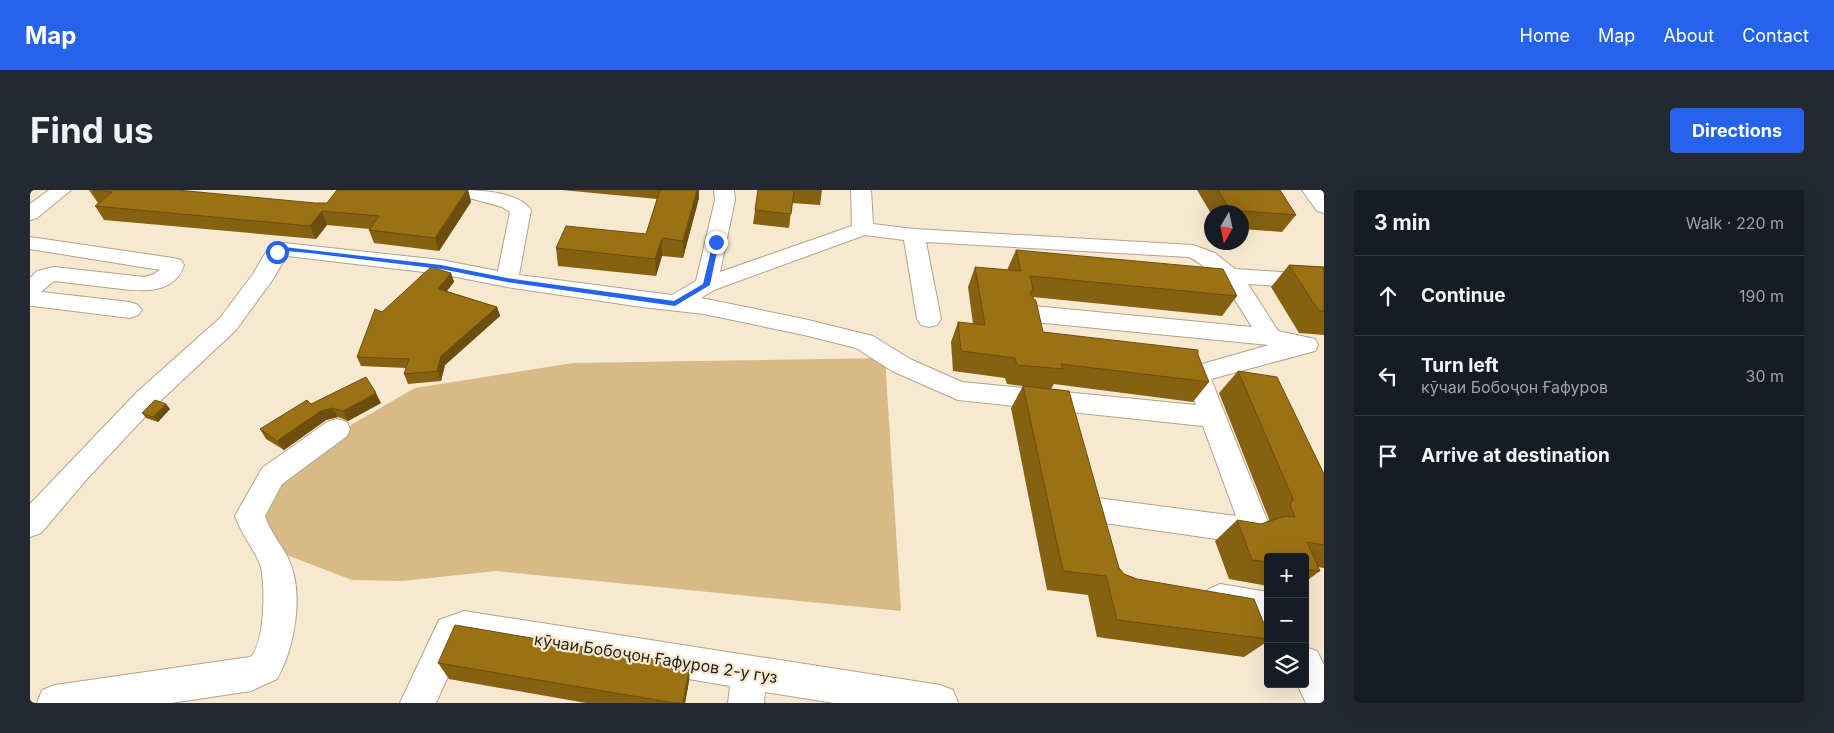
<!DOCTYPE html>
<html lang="en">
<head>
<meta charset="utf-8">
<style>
	:root { --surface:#171b24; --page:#242831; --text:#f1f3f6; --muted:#9ea1a6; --line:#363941; --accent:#2563eb }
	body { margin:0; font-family:Inter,sans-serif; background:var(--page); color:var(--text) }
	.controls { position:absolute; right:15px; bottom:15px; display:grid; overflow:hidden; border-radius:5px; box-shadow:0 5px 20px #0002 }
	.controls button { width:45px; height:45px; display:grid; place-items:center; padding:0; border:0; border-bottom:1px solid var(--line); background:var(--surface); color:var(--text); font:25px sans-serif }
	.compass { position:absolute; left:1174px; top:15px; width:45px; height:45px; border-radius:50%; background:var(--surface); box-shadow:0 5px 20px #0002; rotate:189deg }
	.stop { position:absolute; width:15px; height:15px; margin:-11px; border:4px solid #2563eb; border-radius:50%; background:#fff }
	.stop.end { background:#2563eb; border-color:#fff; box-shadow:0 1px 5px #0008 }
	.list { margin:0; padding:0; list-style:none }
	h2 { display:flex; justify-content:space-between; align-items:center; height:65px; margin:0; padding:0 20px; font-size:21px }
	h2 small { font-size:16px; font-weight:400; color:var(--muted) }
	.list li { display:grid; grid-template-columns:32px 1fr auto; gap:15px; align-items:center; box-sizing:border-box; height:80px; padding:0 20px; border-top:1px solid var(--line) }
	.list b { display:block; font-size:19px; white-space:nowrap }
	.list p { margin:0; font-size:16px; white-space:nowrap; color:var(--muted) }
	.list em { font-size:16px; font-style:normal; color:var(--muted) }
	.icon { flex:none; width:28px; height:28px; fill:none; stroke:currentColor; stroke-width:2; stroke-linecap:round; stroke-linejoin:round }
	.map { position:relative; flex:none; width:1294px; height:513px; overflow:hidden; border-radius:5px }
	header { display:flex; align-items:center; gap:30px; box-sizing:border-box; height:70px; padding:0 25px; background:var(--accent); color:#fff }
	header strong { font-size:24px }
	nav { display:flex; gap:28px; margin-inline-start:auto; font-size:18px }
	.intro { display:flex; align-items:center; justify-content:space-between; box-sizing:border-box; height:120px; padding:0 30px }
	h1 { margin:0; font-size:35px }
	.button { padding:12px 22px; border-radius:5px; background:var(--accent); color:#fff; font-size:18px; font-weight:700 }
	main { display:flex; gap:30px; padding:0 30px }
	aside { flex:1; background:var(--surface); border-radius:5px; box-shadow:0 5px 20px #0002 }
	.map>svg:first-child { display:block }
	.green { fill:#d7ba85 }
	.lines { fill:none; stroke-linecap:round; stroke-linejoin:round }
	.minor-casing { stroke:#b0a38c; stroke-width:2 }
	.minor { fill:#fff; fill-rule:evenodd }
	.wall { fill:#856111 }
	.shaded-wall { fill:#6c4f0e }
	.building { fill:#9b7114; stroke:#6c4f0e }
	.route { fill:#2563eb }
	.labels { text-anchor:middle; stroke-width:4.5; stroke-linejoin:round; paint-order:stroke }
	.near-street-label { font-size:16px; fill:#231e15; stroke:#f7e9d0 }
</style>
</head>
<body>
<header>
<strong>Map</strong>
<nav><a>Home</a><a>Map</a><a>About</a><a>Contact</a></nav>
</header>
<div class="intro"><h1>Find us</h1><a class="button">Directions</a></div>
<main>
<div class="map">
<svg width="1294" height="513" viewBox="0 0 1294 513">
	<rect width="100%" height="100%" fill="#f7e9d0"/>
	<polygon class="green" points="855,168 871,421 466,381 372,391 322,390 246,361 228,318 262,269 385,198 543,173"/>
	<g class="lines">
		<defs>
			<g id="minor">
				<polygon points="19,0 41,0 7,28 0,30 0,14"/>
				<path d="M 422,0 C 444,0 487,0 501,20 L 489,85 L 642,105 L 666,91 L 685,10 L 684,0 L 704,0 L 705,10 L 690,82 L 822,36 L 821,0 L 841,0 L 843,34 L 884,39 L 1163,55 L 1185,63 L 1205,79 L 1294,85 L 1294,99 L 1218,94 L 1248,141 L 1285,149 L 1288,155 L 1285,161 L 1181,189 L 1237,330 L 1230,345 L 1208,352 L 1067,332 L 1057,329 L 1052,320 L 1057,311 L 1067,308 L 1206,326 L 1173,236 L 928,210 L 862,181 L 826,158 L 774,145 L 674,124 L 612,117 L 477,97 L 411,84 L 257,66 L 241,92 L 206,140 L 125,216 L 57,289 L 11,343 L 0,347 L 0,314 L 107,202 L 190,128 L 223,84 L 239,57 L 254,53 L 411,70 L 468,81 L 480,22 L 472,17 L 425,4 ZM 835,45 L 874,50 L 887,129 L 891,135 L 899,137 L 907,135 L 911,129 L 896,52 L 1159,67 C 1189,83 1205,109 1222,137 L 1004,116 L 996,119 L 992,124 L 996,129 L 1004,132 L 1239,155 L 1158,178 L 1154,184 L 1166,215 L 932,192 L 880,169 L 843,146 L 774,129 L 671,108 L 684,100 Z"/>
				<polygon points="1272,0 1292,0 1294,3 1294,23 1287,21"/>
				<path d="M 0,47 L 143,68 L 151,70 L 154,75 C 143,109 102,100 75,97 C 58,95 41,93 24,91 L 11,102 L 100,112 L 108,115 L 112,120 L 108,125 L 100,128 L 3,116 L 0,116 L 0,88 L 7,81 L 24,77 L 114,87 L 124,84 L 130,80 L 0,59 Z"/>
				<path d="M 307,229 L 317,232 L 320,239 L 317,246 L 252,294 L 235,326 C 240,342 252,355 259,370 C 274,403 265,458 247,489 L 221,501 L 141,513 L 7,513 L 12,500 L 25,495 L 220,467 C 235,456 236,391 230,374 C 223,357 211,344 205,326 L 232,278 L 297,232 Z"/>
				<polygon points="1190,394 1238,402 1238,432 1190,424 1179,419 1174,409 1179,399"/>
				<polygon points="434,421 910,495 923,500 928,513 804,513 735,502 734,513 698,513 700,496 434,451 406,513 370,513 409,430"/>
				<polygon points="1275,457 1287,461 1294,475 1294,513 1276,513 1267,494 1275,494"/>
			</g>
		</defs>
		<use href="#minor" class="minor-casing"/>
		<use href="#minor" class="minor"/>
	</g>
	<g class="wall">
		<polygon points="59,0 285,13 297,13 307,0 438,0 441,12 409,61 344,53 339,40 340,39 297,35 286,49 74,30 65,16 68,13"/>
		<polygon points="532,0 669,0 669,8 653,68 632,66 626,86 528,76 526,58 616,44 627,9"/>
		<polygon points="728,0 792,0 790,15 762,13 759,38 723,34"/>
		<polygon points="1167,0 1250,0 1266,25 1252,42 1212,39 1212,22 1182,22 1182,25"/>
		<polygon points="986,60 1207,106 1192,126 1003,107 1013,142 1168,165 1179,192 1163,212 1024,194 1021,199 1089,378 1094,384 1238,444 1238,451 1214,467 1067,447 1058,405 1017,400 981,218 993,196 977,194 975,188 923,181 921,152 928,132 943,134 938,97 945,77 977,80"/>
		<polygon points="1259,75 1294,77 1294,145 1269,143 1241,97"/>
		<polygon points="421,83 424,92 417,101 467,117 470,126 415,175 411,191 378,194 374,184 376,178 331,176 327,167 352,122"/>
		<polygon points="1208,181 1294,284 1294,378 1288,377 1290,381 1275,392 1275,367 1238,367 1238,396 1199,389 1185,351 1207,330 1231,334 1238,332 1239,329 1189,203"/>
		<polygon points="351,213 318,231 308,227 296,230 254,260 236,249 230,239 281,214"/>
		<polygon points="136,214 140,219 128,232 116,228 112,223"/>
		<polygon points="408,473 660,475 659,491 655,513 556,513 419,489"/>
	</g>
	<g class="shaded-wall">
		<polygon points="437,0 438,0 441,12 409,61 405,48"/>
		<polygon points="667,0 669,0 669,8 653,68 653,51"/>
		<polygon points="292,21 297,35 286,49 280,36"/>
		<polygon points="632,48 632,66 626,86 625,69"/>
		<polygon points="421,83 424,92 411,108 408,99"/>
		<polygon points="467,117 470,126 415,175 411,191 407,181 411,166"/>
		<polygon points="346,203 351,213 318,231 313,221"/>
		<polygon points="136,214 140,219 128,232 123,227"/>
		<polygon points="302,218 308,227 296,230 254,260 247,251 291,221"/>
		<polygon points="660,475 659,491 655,513 653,513"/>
	</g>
	<g class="building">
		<polygon points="63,0 147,0 285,13 297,13 307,0 437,0 405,48 339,40 349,26 292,21 280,36 65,16 82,2"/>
		<polygon points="630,0 667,0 653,51 632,48 625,69 526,58 536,36 616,44"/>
		<polygon points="728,0 764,0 761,24 725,20"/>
		<polygon points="1188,0 1250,0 1266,25 1200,20"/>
		<polygon points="986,60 1193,79 1207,106 1000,86 1003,99 1000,104 1006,111 1013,142 1168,160 1168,165 1179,192 1031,174 1033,179 987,175 985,168 931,161 928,132 955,135 945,77 991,81"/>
		<polygon points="1259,75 1294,77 1294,121 1289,121"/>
		<polygon points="401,77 421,83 408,99 467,117 411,166 407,181 374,184 379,169 327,167 345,119 352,122"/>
		<polygon points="1208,181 1247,187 1294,284 1294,355 1277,352 1290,381 1275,379 1275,367 1238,367 1238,372 1222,370 1207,330 1231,334 1255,326 1265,327 1260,315 1263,309"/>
		<polygon points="336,187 346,203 313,221 302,218 291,221 247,251 230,239 277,210 281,214"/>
		<polygon points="993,196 1039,201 1089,378 1094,384 1107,389 1224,409 1238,444 1238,449 1087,430 1076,386 1033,381"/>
		<polygon points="125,210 136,214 123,227 112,223"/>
		<polygon points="425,435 660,475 653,513 644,513 408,473"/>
	</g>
	<polygon class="route" points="686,50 689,52 680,95 645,116 477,92 411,79 279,63 255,61 247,64 244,62 254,57 411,75 477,88 644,111 673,94 683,52"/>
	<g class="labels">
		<g class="near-street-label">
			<text transform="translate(626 468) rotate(9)" y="6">кӯчаи Бобоҷон Ғафуров 2-у гуз</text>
		</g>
	</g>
</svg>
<div class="controls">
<button>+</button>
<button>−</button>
<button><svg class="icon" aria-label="layers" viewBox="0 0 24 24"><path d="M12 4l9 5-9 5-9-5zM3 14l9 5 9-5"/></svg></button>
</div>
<svg class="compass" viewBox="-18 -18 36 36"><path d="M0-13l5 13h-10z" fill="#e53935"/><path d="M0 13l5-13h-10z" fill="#9ea1a6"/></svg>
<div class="stop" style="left:247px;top:62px"></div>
<div class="stop end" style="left:686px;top:52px"></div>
</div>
<aside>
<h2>3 min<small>Walk · 220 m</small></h2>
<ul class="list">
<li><svg class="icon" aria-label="ahead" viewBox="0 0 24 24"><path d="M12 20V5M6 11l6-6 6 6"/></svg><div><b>Continue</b></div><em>190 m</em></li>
<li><svg class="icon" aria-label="left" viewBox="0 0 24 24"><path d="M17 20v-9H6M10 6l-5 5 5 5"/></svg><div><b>Turn left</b><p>кӯчаи Бобоҷон Ғафуров</p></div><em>30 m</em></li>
<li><svg class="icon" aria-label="arrive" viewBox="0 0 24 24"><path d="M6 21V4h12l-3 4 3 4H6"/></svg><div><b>Arrive at destination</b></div></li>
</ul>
</aside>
</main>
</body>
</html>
